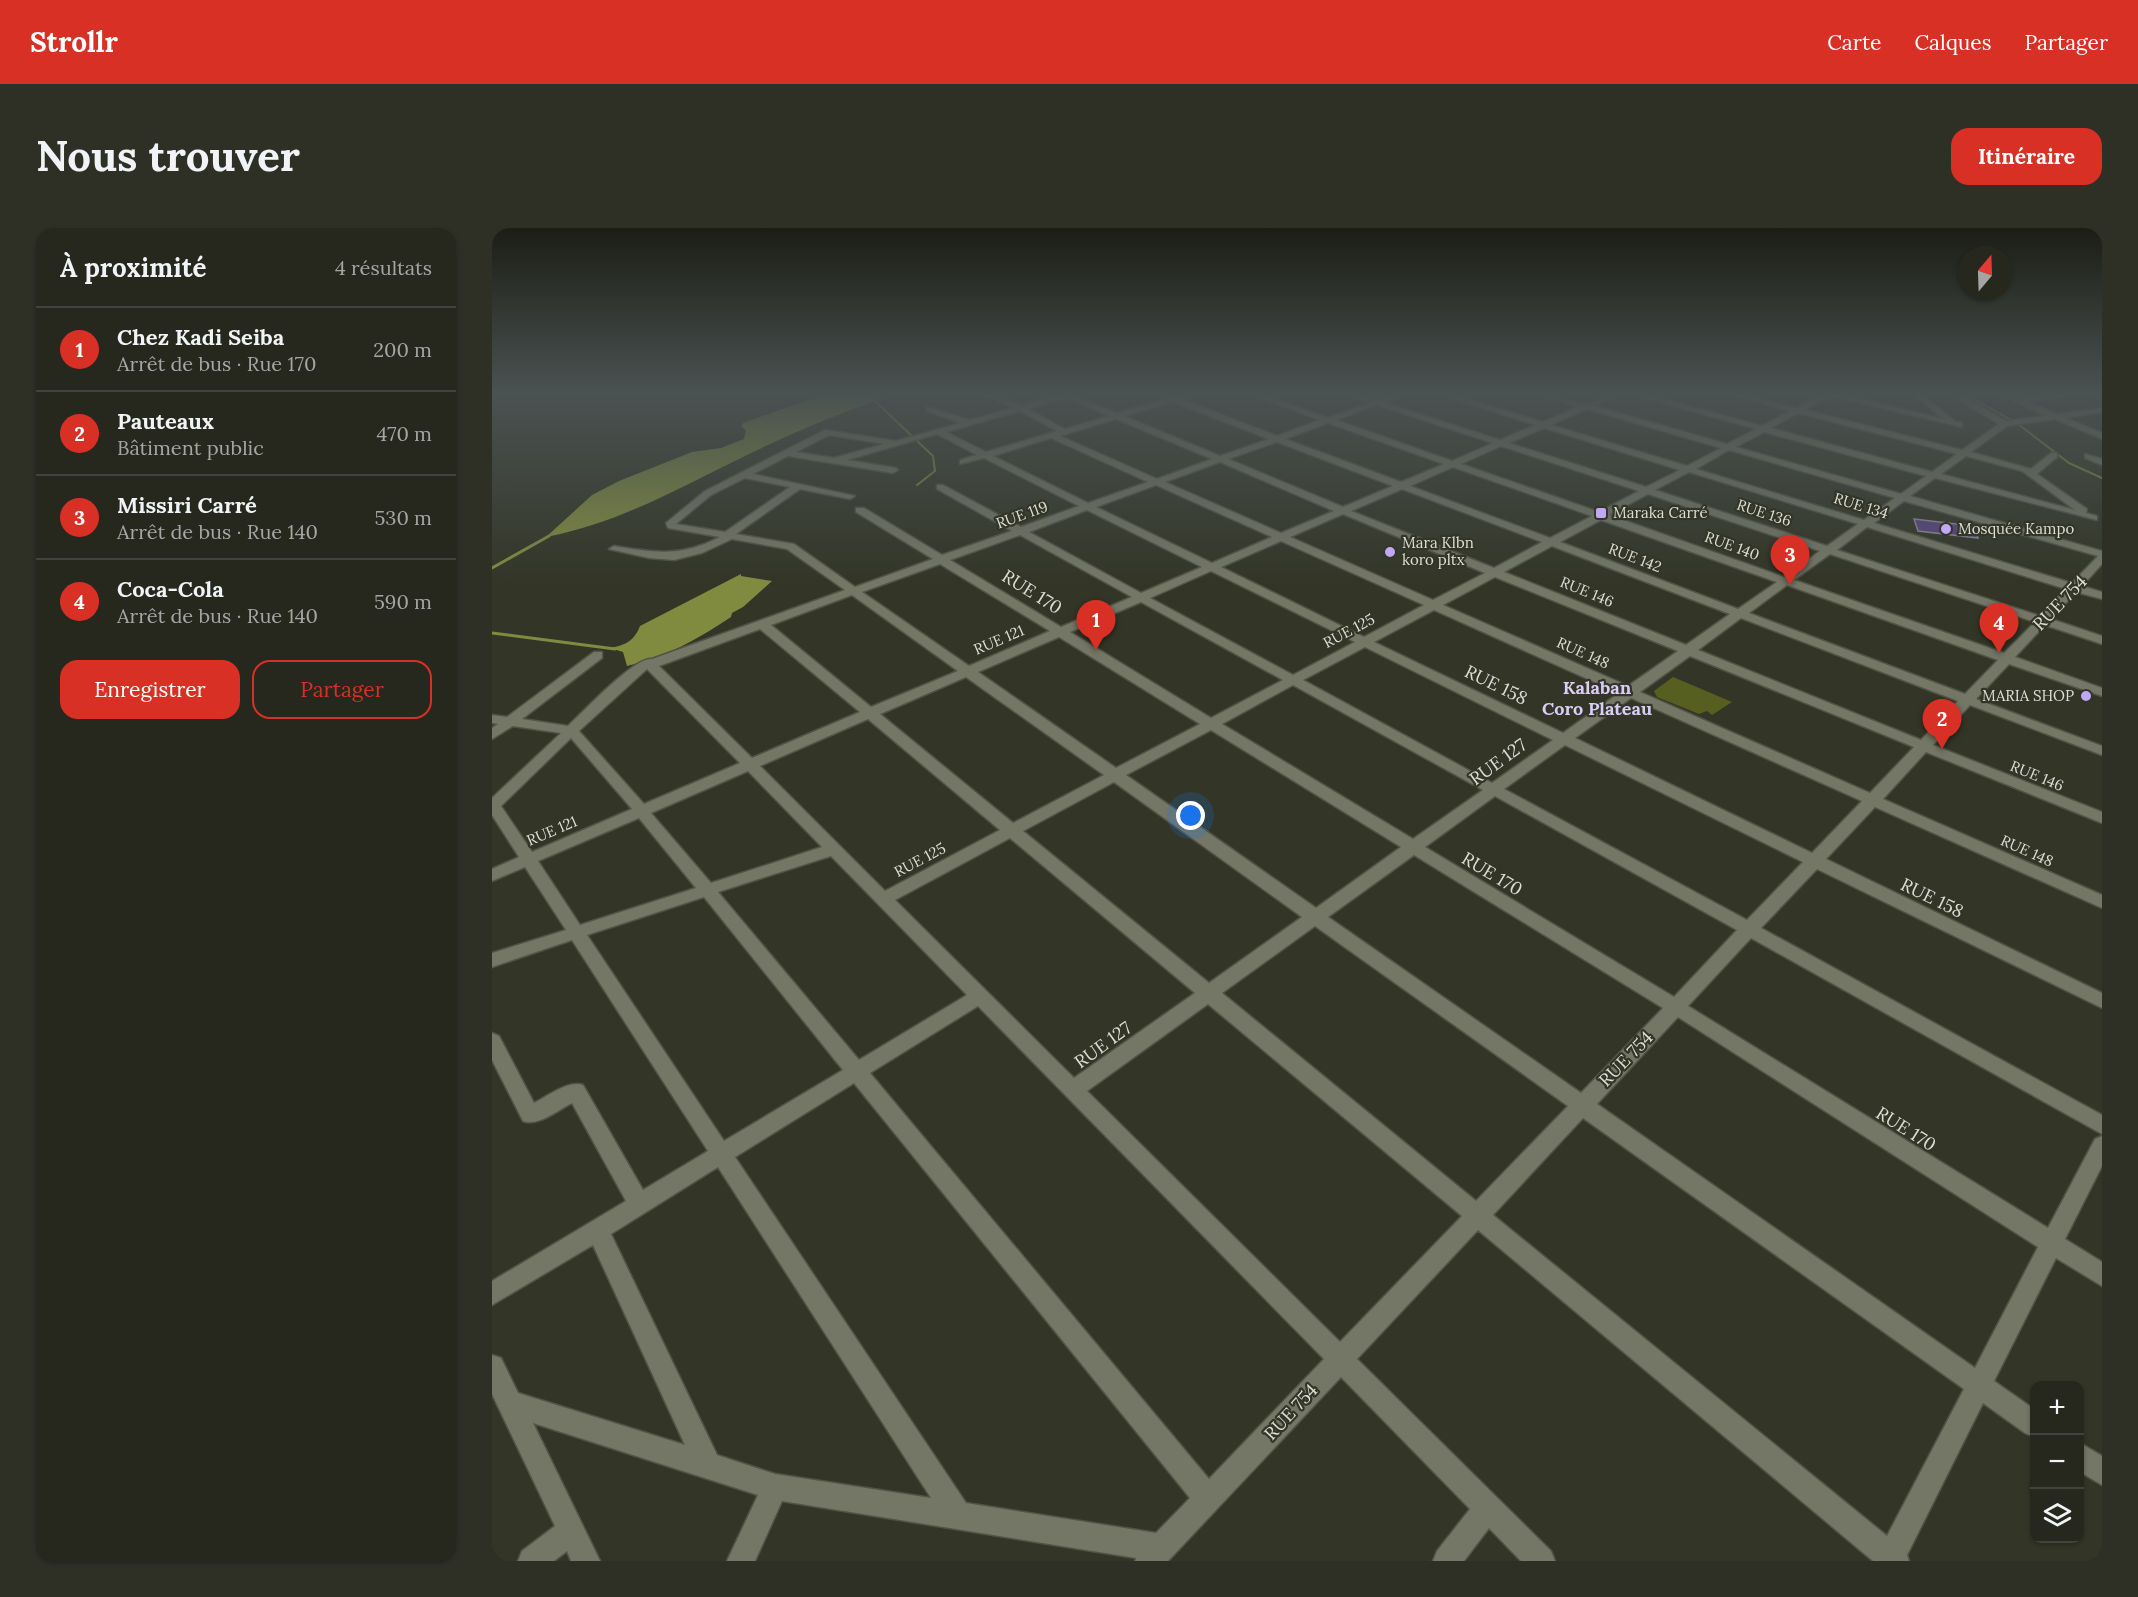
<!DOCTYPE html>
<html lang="fr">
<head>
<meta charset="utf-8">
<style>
	:root { --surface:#26281d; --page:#2e3026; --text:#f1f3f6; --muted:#a4a6a4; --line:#42443b; --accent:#d93025 }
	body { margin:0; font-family:Lora,serif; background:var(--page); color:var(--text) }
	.controls { position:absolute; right:18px; bottom:18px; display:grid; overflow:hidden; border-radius:12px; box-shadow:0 2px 4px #0004 }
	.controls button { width:54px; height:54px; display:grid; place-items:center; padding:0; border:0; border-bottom:2px solid var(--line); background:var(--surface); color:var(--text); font:30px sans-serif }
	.compass { position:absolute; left:1466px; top:18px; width:54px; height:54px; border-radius:50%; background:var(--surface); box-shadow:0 2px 4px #0004; rotate:19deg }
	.you { position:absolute; left:699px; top:588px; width:21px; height:21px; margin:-15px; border:4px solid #fff; border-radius:50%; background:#1a73e8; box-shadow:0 0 0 9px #1a73e833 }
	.badge { display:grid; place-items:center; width:39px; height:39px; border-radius:50%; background:var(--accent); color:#fff; font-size:20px; font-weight:700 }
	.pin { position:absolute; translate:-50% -50px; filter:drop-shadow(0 2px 3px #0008) }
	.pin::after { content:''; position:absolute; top:32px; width:21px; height:18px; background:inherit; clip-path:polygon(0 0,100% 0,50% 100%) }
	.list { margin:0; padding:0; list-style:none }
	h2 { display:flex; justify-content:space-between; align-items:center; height:78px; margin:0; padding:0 24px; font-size:26px }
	h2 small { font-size:20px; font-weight:400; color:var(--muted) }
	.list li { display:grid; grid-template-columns:39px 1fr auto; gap:18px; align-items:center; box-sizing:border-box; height:84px; padding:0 24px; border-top:2px solid var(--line) }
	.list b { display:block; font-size:22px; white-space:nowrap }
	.list p { margin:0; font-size:20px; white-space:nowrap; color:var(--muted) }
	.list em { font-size:20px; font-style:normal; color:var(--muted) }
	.actions { display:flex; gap:12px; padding:18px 24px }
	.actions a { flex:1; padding:14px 0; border:2px solid var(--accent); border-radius:18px; text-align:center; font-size:21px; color:var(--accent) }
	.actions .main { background:var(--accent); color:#fff }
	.icon { flex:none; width:33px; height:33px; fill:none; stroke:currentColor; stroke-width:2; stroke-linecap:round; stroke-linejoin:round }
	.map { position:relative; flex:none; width:1610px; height:1333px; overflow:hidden; border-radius:18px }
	header { display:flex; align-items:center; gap:36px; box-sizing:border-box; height:84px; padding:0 30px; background:var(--accent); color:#fff }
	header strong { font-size:28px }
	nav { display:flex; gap:33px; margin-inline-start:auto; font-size:21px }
	.intro { display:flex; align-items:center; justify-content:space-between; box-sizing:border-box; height:144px; padding:0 36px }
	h1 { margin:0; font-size:42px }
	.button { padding:15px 27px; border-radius:18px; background:var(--accent); color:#fff; font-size:21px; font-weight:700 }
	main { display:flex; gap:36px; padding:0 36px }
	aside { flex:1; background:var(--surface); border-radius:18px; box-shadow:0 2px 4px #0004 }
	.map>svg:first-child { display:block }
	.green { fill:#575f20 }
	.water { fill:#818b40 }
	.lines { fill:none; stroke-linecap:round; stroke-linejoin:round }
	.stream-far1 { stroke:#818b40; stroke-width:2 }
	.stream { stroke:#818b40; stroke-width:3 }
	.building { fill:#594482; stroke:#8d8899; stroke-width:1.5 }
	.minor-casing { stroke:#515346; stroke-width:3 }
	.minor { fill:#747766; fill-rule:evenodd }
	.poi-dot { fill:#c0a8f4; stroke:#333627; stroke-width:2 }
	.labels { text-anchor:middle; stroke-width:4.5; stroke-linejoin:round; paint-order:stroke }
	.far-street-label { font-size:15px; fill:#dcddd4; stroke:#333627 }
	.far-poi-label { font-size:15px; fill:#dcddd4; stroke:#333627; text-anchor:start }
	.street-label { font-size:18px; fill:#dcddd4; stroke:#333627 }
	.far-quarter-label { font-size:18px; font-weight:bold; fill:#dacef9; stroke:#333627 }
</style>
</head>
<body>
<header>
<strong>Strollr</strong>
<nav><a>Carte</a><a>Calques</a><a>Partager</a></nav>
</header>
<div class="intro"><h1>Nous trouver</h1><a class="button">Itinéraire</a></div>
<main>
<aside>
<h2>À proximité<small>4 résultats</small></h2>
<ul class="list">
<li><span class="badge">1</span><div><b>Chez Kadi Seiba</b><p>Arrêt de bus · Rue 170</p></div><em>200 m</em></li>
<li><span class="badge">2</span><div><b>Pauteaux</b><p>Bâtiment public</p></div><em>470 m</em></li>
<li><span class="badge">3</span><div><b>Missiri Carré</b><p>Arrêt de bus · Rue 140</p></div><em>530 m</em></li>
<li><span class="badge">4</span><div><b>Coca-Cola</b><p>Arrêt de bus · Rue 140</p></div><em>590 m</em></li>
</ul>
<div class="actions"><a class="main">Enregistrer</a><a>Partager</a></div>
</aside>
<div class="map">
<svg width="1610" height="1333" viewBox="0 0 1610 1333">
	<rect width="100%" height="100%" fill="#333627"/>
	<polygon class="green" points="1181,449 1240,474 1220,487 1215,483 1207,486 1165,469 1162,463"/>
	<g class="water">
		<path d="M 336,165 L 406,165 C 355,182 302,204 253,228 C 187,260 127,295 54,309 L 100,267 L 127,253 L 200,224 L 229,220 L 252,211 L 254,202 L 249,198 L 251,195 Z"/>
		<path d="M 249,346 L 249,348 L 280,353 L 251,379 L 240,385 L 239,389 C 206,411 174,429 135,438 L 131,424 L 118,420 C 134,417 142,413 148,398 Z"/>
	</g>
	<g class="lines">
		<g class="stream-far1">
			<polyline points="1472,165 1526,196 1577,235 1610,250"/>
			<polyline points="379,173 383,173 441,228 443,243 425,257"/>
		</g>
		<g class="stream">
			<polyline points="0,340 57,308"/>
			<polyline points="0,405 123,421"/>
		</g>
	</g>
	<polygon class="building" points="1422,291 1481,298 1486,310 1426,303"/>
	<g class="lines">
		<defs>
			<g id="minor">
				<path d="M 487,165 L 499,165 L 530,177 L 568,167 L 566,165 L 583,165 L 583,168 L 625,185 L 673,171 L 661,165 L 681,168 L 705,165 L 689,171 L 785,208 L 828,192 L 754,165 L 766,165 L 836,190 L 877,175 L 852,165 C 863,165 876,173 886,171 C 897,170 905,165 916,165 L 893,175 L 1008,212 L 1043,197 L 943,165 L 956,165 L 1051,194 L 1086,179 L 1042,165 C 1059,165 1081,177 1094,176 C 1106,175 1116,165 1130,165 L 1102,178 L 1235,216 L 1264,201 L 1135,165 L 1149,165 L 1270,198 L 1298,183 L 1233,165 L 1248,165 L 1304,180 L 1330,165 L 1345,165 L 1452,191 L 1418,165 L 1428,165 L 1464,194 L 1470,195 L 1470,199 L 1338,168 L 1313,182 L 1470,222 L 1507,196 L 1468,173 L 1468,169 L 1474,169 L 1514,193 L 1554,188 L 1504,165 L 1516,165 L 1528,171 L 1595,165 L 1537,174 L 1565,186 L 1610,180 L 1610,184 L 1574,190 L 1610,205 L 1610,211 L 1563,191 L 1515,198 L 1479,224 L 1539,241 L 1559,225 L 1565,225 L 1565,229 L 1545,246 L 1595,281 L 1594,285 L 1605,288 L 1605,292 L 1443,250 L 1418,268 L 1610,323 L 1610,336 L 1590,358 L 1610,364 L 1610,371 L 1584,364 L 1559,391 L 1610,408 L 1610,416 L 1553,397 L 1523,429 L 1610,460 L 1610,468 L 1517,436 L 1484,471 L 1610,518 L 1610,527 L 1478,477 L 1441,517 L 1610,584 L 1610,595 L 1434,524 L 1391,571 L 1610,667 L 1610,680 L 1383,579 L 1334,631 L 1610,765 L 1610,780 L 1325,641 L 1269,700 L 1610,887 L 1610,906 L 1259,710 L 1196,778 L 1556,1000 L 1603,911 L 1610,908 L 1610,938 L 1573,1011 L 1610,1034 L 1610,1058 L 1564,1030 L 1502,1153 L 1542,1181 L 1542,1209 L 1533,1205 L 1491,1175 L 1415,1327 L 1417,1333 L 1381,1333 L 986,1002 L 865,1131 L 1059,1323 L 1063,1333 L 1029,1333 L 997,1300 L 972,1333 L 941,1333 L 945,1323 L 978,1281 L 849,1149 L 676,1333 L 643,1333 L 644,1330 L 290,1273 L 263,1333 L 235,1333 L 266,1267 L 41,1195 L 108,1333 L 79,1333 L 75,1323 L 62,1333 L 26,1333 L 30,1323 L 63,1298 L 0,1166 L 0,1127 L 9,1130 L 26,1165 L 193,1217 L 101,1017 L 0,1077 L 0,1053 L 134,973 L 80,875 C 66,882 46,899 31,893 L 0,832 L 0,805 L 7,808 L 42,875 C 56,868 76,852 91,857 L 151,962 L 216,923 L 80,712 L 0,739 L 0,725 L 74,702 L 33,639 L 0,653 L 0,641 L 27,629 L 0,587 L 0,570 L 69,505 L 21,498 L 0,511 L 0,500 L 6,496 L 0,495 L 0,487 L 15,489 L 102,424 L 110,424 L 110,430 L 30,491 L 76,498 C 91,484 143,428 160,431 L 353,362 L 295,321 L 240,311 L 210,325 L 182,332 L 157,330 L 117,321 L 122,318 C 165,325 188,329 228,309 L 176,300 L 174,295 L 213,263 L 333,202 L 404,213 L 469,195 L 435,183 L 435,179 L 478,192 L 521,180 ZM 575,170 L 617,188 L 573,201 L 536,181 ZM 681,174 L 777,211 L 728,228 L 632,188 ZM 885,177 L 1001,215 L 960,233 L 844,192 ZM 1095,181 L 1229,220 L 1195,238 L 1059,197 ZM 528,183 L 565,203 L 494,224 L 454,204 ZM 1306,185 L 1465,226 L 1440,244 L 1279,200 ZM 624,191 L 720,231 L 665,251 L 568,208 ZM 836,195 L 952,236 L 909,254 L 793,211 ZM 1052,200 L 1188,242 L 1154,259 L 1017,215 ZM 1272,204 L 1434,248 L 1409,266 L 1244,219 ZM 445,206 L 485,227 L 468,232 L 468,236 L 492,230 L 587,278 L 529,299 L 451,257 L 445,257 L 445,261 L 520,303 L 450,327 L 372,280 L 364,280 L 364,284 L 441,331 L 363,359 L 302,316 L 244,306 L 308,261 L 358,271 L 363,268 L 261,246 L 296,228 L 401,245 L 406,242 L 404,240 L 355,232 ZM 337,207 L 392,216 L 342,230 L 304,224 ZM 559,210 L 656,254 L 596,275 L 501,228 ZM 785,214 L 901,258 L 851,279 L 736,231 ZM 1009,218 L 1147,263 L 1107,284 L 969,236 ZM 1237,222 L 1403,270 L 1372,292 L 1204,241 ZM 1474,228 L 1530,243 L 1583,282 L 1449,246 ZM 728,234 L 842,283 L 789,305 L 673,254 ZM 961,239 L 1100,288 L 1058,310 L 918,258 ZM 1197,244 L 1366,296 L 1335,318 L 1163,262 ZM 253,250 L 298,259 L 233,304 L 184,296 L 219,267 ZM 664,257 L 780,309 L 720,335 L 604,279 ZM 910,261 L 1050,314 L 1002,340 L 859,283 ZM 1156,266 L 1328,323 L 1292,349 L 1117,287 ZM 1412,273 L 1606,328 L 1580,355 L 1382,295 ZM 595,282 L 710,339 L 649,365 L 537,304 ZM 851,286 L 993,345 L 941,372 L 798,309 ZM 1109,292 L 1285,354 L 1246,381 L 1068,314 ZM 1375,299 L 1574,361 L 1548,388 L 1345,322 ZM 528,307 L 640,369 L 569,399 L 458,332 ZM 789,313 L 932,377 L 872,409 L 729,339 ZM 1060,318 L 1238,386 L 1194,417 L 1012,344 ZM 1338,326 L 1543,394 L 1512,425 L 1302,352 ZM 448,336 L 558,403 L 477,438 L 370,364 ZM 719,343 L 863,414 L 801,447 L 658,370 ZM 1003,349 L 1186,423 L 1136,458 L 951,377 ZM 1295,357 L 1506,432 L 1473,466 L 1257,385 ZM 360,367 L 466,443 L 379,479 L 279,397 ZM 649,374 L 791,452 L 719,490 L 578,404 ZM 942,382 L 1127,465 L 1071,505 L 882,414 ZM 1249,390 L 1466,473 L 1429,512 L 1206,422 ZM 268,401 L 368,484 L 260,530 L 167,438 ZM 567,409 L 708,496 L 624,540 L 486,444 ZM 873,419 L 1061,512 L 1000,555 L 811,452 ZM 1198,428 L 1422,519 L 1378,565 L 1148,464 ZM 155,441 L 248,535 L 152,576 L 87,503 ZM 474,449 L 612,547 L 521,595 L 388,486 ZM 801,457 L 991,562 L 921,611 L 730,496 ZM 1139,470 L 1370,573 L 1320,625 L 1083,510 ZM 376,491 L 508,602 L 393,663 L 268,538 ZM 719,502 L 909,619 L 824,680 L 634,547 ZM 79,510 L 140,581 L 40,624 L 9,578 ZM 1073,517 L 1311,634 L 1255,692 L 1012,561 ZM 256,543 L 330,619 L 219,655 L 159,585 ZM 622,554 L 810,689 L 717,755 L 531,603 ZM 1003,568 L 1245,702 L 1182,769 L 933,619 ZM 147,590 L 204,660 L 88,697 L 46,633 ZM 518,610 L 703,765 L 582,850 L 403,672 ZM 922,627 L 1171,780 L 1089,865 L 836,689 ZM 339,628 L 475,767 L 367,832 L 226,664 ZM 212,669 L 351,842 L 232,913 L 95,707 ZM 823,698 L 1076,878 L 984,973 L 730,765 ZM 716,776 L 970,988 L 848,1114 L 595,863 ZM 486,778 L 832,1131 L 717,1251 L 378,845 ZM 1186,789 L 1546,1019 L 1483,1140 L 1105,876 ZM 362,855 L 698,1270 L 664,1305 L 474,1275 L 243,929 ZM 1091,890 L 1472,1161 L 1395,1308 L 1001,987 ZM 226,939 L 439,1270 L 283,1246 L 225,1227 L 119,1006 Z"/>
				<polygon points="1593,226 1610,231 1610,237 1593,230"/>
				<polygon points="1588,1215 1610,1228 1610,1257 1588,1244"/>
			</g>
		</defs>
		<use href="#minor" class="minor-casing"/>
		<use href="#minor" class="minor"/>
	</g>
	<linearGradient id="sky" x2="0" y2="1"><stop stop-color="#1c1e15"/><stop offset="0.47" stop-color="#4a5252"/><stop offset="1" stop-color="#4a5252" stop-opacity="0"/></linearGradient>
	<rect width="1610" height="352" fill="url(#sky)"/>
	<g class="poi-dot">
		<rect x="1103" y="279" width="12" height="12" rx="3"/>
		<circle cx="1454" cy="301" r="6"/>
		<circle cx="898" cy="324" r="6"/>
		<circle cx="1594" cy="468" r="6"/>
	</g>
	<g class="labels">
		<g class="far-street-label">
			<text transform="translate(1369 278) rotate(17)" y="5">RUE 134</text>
			<text transform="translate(1272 285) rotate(18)" y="5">RUE 136</text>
			<text transform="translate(530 287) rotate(-20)" y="5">RUE 119</text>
			<text transform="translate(1240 318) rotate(20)" y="5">RUE 140</text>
			<text transform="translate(1143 330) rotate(21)" y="5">RUE 142</text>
			<text transform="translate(1095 364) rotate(22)" y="5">RUE 146</text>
			<text transform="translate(857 403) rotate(-28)" y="5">RUE 125</text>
			<text transform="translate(507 412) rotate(-23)" y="5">RUE 121</text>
			<text transform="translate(1091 425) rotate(24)" y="5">RUE 148</text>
			<text transform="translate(1545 548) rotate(22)" y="5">RUE 146</text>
			<text transform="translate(60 603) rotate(-23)" y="5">RUE 121</text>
			<text transform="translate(1535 623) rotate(24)" y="5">RUE 148</text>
			<text transform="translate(428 632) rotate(-28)" y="5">RUE 125</text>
		</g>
		<g class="far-poi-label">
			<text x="1121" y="290">Maraka Carré</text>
			<text x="1466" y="306">Mosquée Kampo</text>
			<text x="910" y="320">Mara Klbn<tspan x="910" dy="17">koro pltx</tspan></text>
			<text x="1582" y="473" text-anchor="end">MARIA SHOP</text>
		</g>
		<g class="street-label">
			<text transform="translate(540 364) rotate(32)" y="6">RUE 170</text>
			<text transform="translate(1568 375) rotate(-46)" y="6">RUE 754</text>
			<text transform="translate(1004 457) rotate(26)" y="6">RUE 158</text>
			<text transform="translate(1006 534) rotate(-36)" y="6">RUE 127</text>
			<text transform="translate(1000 646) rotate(31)" y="6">RUE 170</text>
			<text transform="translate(1440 670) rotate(26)" y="6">RUE 158</text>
			<text transform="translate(611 817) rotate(-36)" y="6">RUE 127</text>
			<text transform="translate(1134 831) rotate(-46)" y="6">RUE 754</text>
			<text transform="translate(1414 901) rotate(32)" y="6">RUE 170</text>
			<text transform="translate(799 1184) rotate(-47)" y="6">RUE 754</text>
		</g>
		<g class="far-quarter-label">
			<text x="1105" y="466">Kalaban<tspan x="1105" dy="21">Coro Plateau</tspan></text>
		</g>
	</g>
</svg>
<div class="controls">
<button>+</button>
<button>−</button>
<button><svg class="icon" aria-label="layers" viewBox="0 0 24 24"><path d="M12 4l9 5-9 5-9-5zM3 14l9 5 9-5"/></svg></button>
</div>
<svg class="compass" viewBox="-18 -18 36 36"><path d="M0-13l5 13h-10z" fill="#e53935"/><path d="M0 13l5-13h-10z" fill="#a4a6a4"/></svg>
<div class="you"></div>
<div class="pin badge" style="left:604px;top:422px">1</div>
<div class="pin badge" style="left:1450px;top:521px">2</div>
<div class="pin badge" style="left:1298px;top:357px">3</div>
<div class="pin badge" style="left:1507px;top:425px">4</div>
</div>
</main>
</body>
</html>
